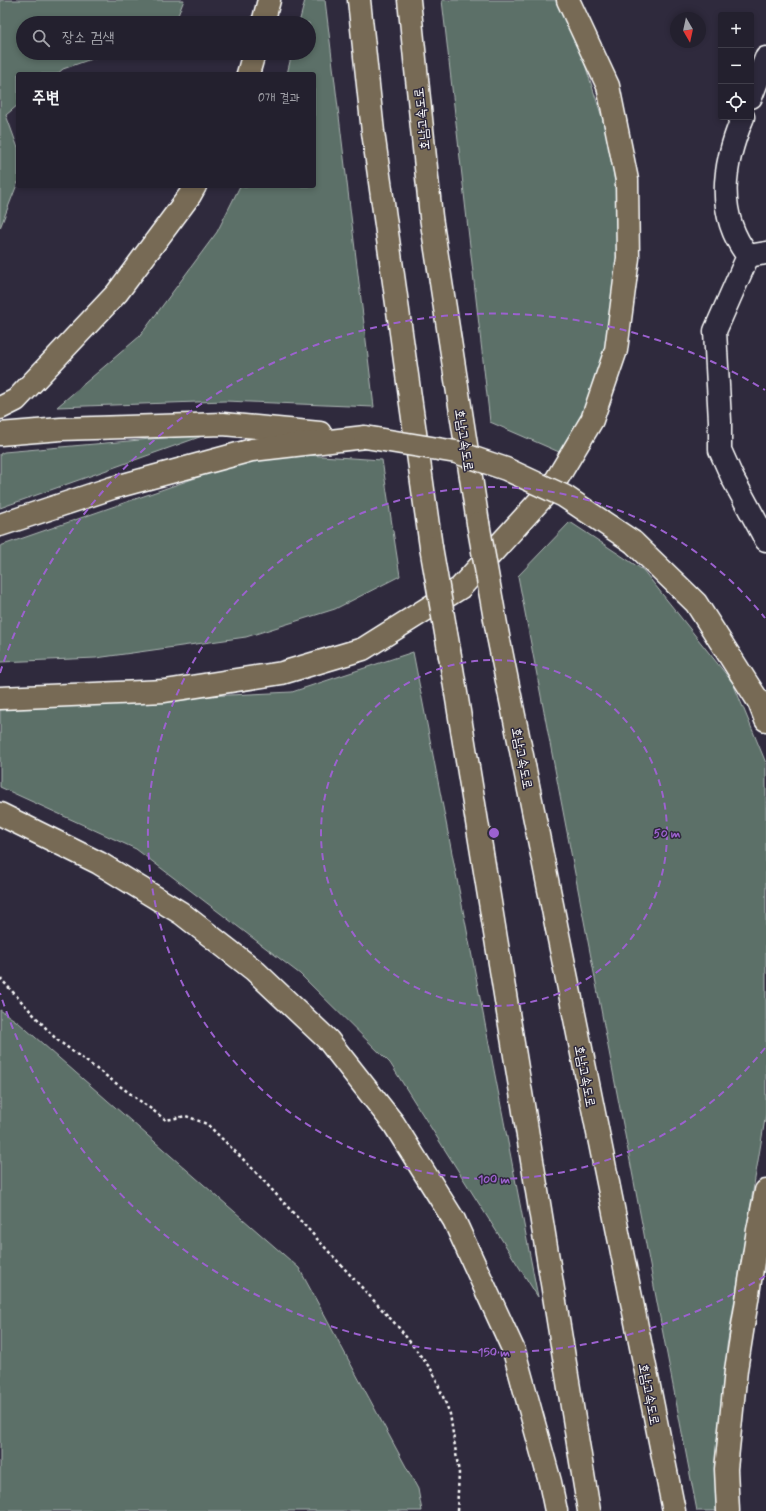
<!DOCTYPE html>
<html lang="ko">
<head>
<meta charset="utf-8">
<style>
	:root { --surface:#23202e; --page:#2f2d3a; --text:#f1f3f6; --muted:#a3a3aa; --line:#403e4a }
	body { margin:0; font-family:Mynerve,"Poor Story",sans-serif; background:var(--page); color:var(--text) }
	.controls { position:absolute; right:12px; top:12px; display:grid; overflow:hidden; border-radius:4px; box-shadow:0 2px 6px #0003 }
	.controls button { width:36px; height:36px; display:grid; place-items:center; padding:0; border:0; border-bottom:1px solid var(--line); background:var(--surface); color:var(--text); font:20px sans-serif }
	.compass { position:absolute; left:670px; top:12px; width:36px; height:36px; border-radius:50%; background:var(--surface); box-shadow:0 2px 6px #0003; rotate:171deg }
	.list { margin:0; padding:0; list-style:none }
	h2 { display:flex; justify-content:space-between; align-items:center; height:52px; margin:0; padding:0 16px; font-size:17px }
	h2 small { font-size:13px; font-weight:400; color:var(--muted) }
	.icon { flex:none; width:22px; height:22px; fill:none; stroke:currentColor; stroke-width:2; stroke-linecap:round; stroke-linejoin:round }
	.map { position:relative; flex:none; width:766px; height:1511px; overflow:hidden }
	.search { position:absolute; background:var(--surface); box-shadow:0 2px 6px #0003; left:16px; top:16px; width:300px; height:44px; display:flex; align-items:center; gap:10px; box-sizing:border-box; padding:0 14px; border-radius:22px; color:var(--muted); font-size:15px }
	.panel { position:absolute; background:var(--surface); box-shadow:0 2px 6px #0003; left:16px; top:72px; width:300px; height:116px; border-radius:4px }
	.map>svg:first-child { display:block }
	.green { fill:#5b6f68; stroke:#adb7b4 }
	.lines { fill:none; stroke-linecap:round; stroke-linejoin:round }
	.minor-casing { stroke:#fff; stroke-width:25 }
	.highway-casing { stroke:#fff; stroke-width:25 }
	.path { stroke:#fff; stroke-width:2.5; stroke-dasharray:3 3; stroke-linecap:butt }
	.minor { stroke:#2f2a3d; stroke-width:22 }
	.highway { stroke:#776a54; stroke-width:22 }
	.highway-bridge-casing { stroke:#fff; stroke-width:25; stroke-linecap:butt }
	.highway-bridge { stroke:#776a54; stroke-width:22 }
	.ring { fill:none; stroke:#9c61cf; stroke-width:2; stroke-dasharray:7 5 }
	.labels { text-anchor:middle; stroke-width:3; stroke-linejoin:round; paint-order:stroke }
	.street-label { font-size:13px; fill:#fff; stroke:#2f2a3d }
	.centre { fill:#9c61cf; stroke:#2f2a3d; stroke-width:2 }
	.ring-label { font-size:12px; text-anchor:middle; font-weight:bold; fill:#9c61cf; stroke:#2f2a3d; stroke-width:3; stroke-linejoin:round; paint-order:stroke }
</style>
</head>
<body>
<div class="map">
<svg width="766" height="1511" viewBox="0 0 766 1511">
	<rect width="100%" height="100%" fill="#2f2a3d"/>
	<filter id="ink" filterUnits="userSpaceOnUse"><feTurbulence type="fractalNoise" baseFrequency=".025" numOctaves="2"/><feDisplacementMap in="SourceGraphic" scale="8" xChannelSelector="R" yChannelSelector="G"/><feConvolveMatrix kernelMatrix="1 2 1 2 8 2 1 2 1" color-interpolation-filters="sRGB"/></filter>
	<g filter="url(#ink)">
		<g class="green">
			<polygon points="0,0 184,0 175,23 23,23 23,53 108,53 63,69 57,74 18,74 18,105 6,115 18,148 18,182 0,228"/>
			<polygon points="305,0 325,0 374,407 225,401 57,407 140,336 217,232 240,186 314,186 314,74 287,74 292,53 309,53 309,23 299,23"/>
			<polygon points="442,0 562,0 567,9 611,145 622,255 612,360 566,455 490,422"/>
			<polygon points="208,434 0,508 0,454 4,452"/>
			<polygon points="290,454 382,460 400,576 335,609 246,637 96,658 0,662 0,546 230,466"/>
			<polygon points="570,522 643,570 733,683 766,763 766,1113 727,1346 719,1511 697,1511 518,576"/>
			<polygon points="413,652 538,1297 390,1063 300,974 136,849 0,787 0,706 292,692"/>
			<polygon points="0,1010 19,1023 299,1268 418,1489 422,1511 0,1511"/>
		</g>
		<g class="lines">
			<defs>
				<g id="minor">
					<polyline points="751,97 766,58"/>
					<path d="M 743,117 C 723,164 715,214 748,256 L 715,331 L 720,421 L 720,450 L 733,479 L 766,540"/>
					<polyline points="748,256 766,253"/>
				</g>
				<g id="highway">
					<polyline points="359,0 373,132 431,547"/>
					<polyline points="409,0 431,217 478,523"/>
					<polyline points="263,23 269,0"/>
					<polyline points="248,74 254,53"/>
					<polyline points="0,408 16,400 117,293 190,195 195,186"/>
					<polyline points="0,434 61,429 223,424 320,433"/>
					<polyline points="0,525 112,488 252,450 365,437"/>
					<polyline points="633,542 696,603 759,702 766,720"/>
					<polyline points="498,636 674,1511"/>
					<polyline points="450,656 589,1511"/>
					<polyline points="0,698 165,691 282,673 363,649 460,588 552,487 592,420 616,350 628,258 627,180 608,86 568,0"/>
					<polyline points="0,814 99,863 181,913 254,970 328,1040 394,1124 454,1220 514,1351 550,1482 556,1511"/>
					<polyline points="728,1511 726,1469 736,1370 758,1230 766,1191"/>
				</g>
			</defs>
			<use href="#minor" class="minor-casing"/>
			<use href="#highway" class="highway-casing"/>
			<polyline class="path" points="0,978 56,1039 166,1120 186,1116 207,1124 250,1166 400,1329 433,1372 450,1414 459,1473 457,1511"/>
			<use href="#minor" class="minor"/>
			<use href="#highway" class="highway"/>
			<defs>
				<g id="highway-bridge">
					<polyline points="365,437 456,452 506,469 564,496 633,542"/>
					<polyline points="478,523 498,636"/>
					<polyline points="431,547 450,656"/>
				</g>
			</defs>
			<use href="#highway-bridge" class="highway-bridge-casing"/>
			<use href="#highway-bridge" class="highway-bridge"/>
		</g>
	</g>
	<g class="ring">
		<circle cx="494" cy="833" r="173"/>
		<path d="M765 1048A346 346 0 1 1 765 618"/>
		<path d="M765 1276A519 519 0 0 1 0 993M0 673A519 519 0 0 1 765 390"/>
	</g>
	<g class="labels">
		<g class="street-label">
			<text transform="translate(421 119) rotate(-96)" y="5">호남고속도로</text>
			<text transform="translate(465 440) rotate(81)" y="5">호남고속도로</text>
			<text transform="translate(523 758) rotate(79)" y="5">호남고속도로</text>
			<text transform="translate(586 1076) rotate(79)" y="5">호남고속도로</text>
			<text transform="translate(650 1394) rotate(79)" y="5">호남고속도로</text>
		</g>
	</g>
	<circle cx="494" cy="833" r="6" class="centre"/>
	<g class="ring-label">
		<text x="667" y="837">50 m</text>
		<text x="494" y="1183">100 m</text>
		<text x="494" y="1356">150 m</text>
	</g>
</svg>
<div class="controls">
<button>+</button>
<button>−</button>
<button><svg class="icon" aria-label="locate" viewBox="0 0 24 24"><circle cx="12" cy="12" r="6"/><path d="M12 2v4M12 18v4M2 12h4M18 12h4"/></svg></button>
</div>
<svg class="compass" viewBox="-18 -18 36 36"><path d="M0-13l5 13h-10z" fill="#e53935"/><path d="M0 13l5-13h-10z" fill="#a3a3aa"/></svg>
<div class="search"><svg class="icon" aria-label="search" viewBox="0 0 24 24"><circle cx="10" cy="10" r="6"/><path d="M15 15l6 6"/></svg>장소 검색</div>
<section class="panel">
<h2>주변<small>0개 결과</small></h2>
<ul class="list">
</ul>
</section>
</div>
</body>
</html>
